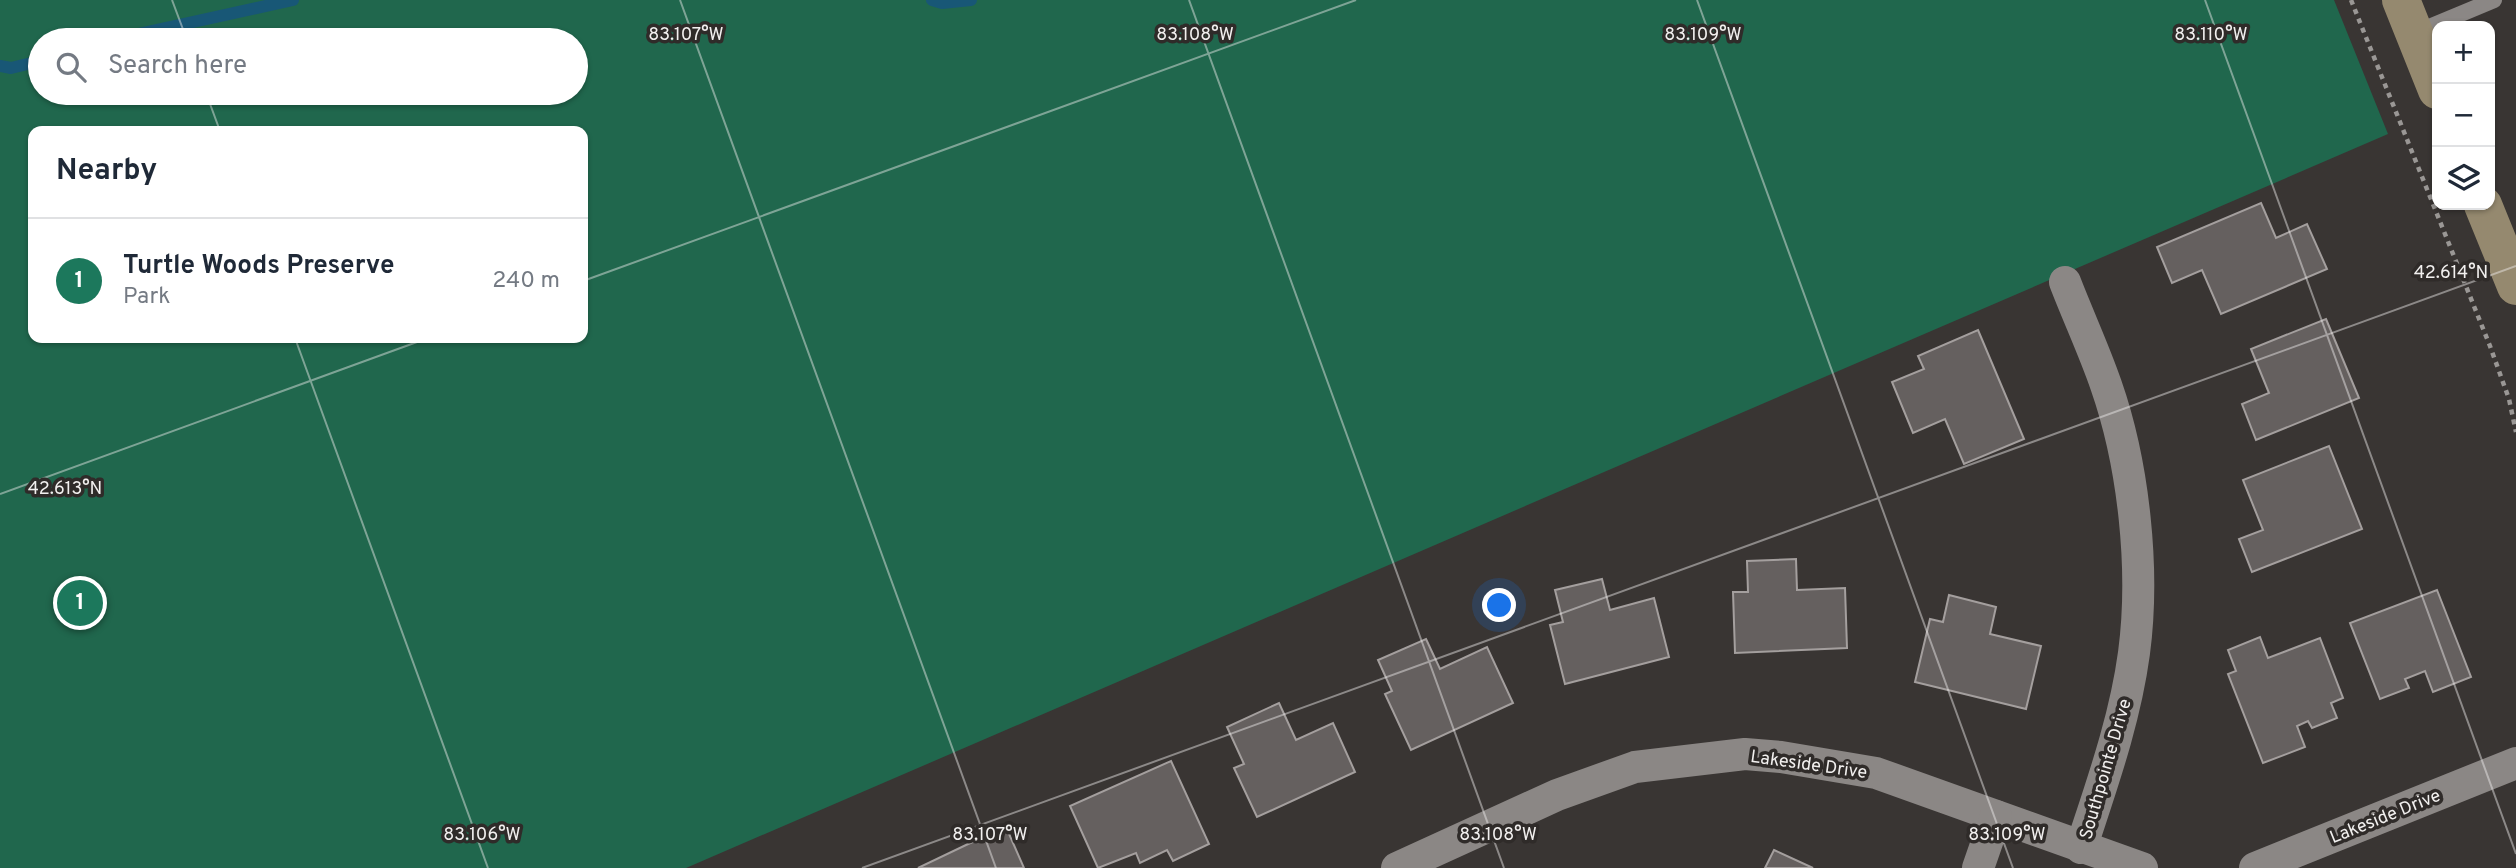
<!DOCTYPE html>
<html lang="en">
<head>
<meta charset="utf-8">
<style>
	:root { --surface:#fff; --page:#f2f2f3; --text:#1f2937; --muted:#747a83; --line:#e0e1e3; --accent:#1c785c }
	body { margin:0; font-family:Overpass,sans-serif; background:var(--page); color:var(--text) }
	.controls { position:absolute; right:21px; top:21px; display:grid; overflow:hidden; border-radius:14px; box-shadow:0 2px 5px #0004 }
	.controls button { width:63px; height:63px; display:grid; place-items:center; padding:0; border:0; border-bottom:2px solid var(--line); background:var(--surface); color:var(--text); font:35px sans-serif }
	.you { position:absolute; left:1500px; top:606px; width:24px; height:24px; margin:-18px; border:5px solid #fff; border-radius:50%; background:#1a73e8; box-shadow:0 0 0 10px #1a73e833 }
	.badge { display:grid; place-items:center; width:46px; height:46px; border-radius:50%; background:var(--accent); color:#fff; font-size:23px; font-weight:700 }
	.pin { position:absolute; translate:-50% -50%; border:4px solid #fff; box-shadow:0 2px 7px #0006 }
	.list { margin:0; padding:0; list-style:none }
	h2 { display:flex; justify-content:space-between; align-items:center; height:91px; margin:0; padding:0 28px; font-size:30px }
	h2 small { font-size:23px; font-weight:400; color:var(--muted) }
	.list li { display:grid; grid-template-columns:46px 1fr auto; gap:21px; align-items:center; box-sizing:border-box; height:126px; padding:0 28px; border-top:2px solid var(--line) }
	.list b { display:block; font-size:26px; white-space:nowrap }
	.list p { margin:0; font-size:23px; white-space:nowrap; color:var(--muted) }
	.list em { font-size:23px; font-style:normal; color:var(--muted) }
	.icon { flex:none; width:38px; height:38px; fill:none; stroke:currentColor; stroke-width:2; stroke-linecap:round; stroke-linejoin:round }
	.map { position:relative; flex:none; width:2516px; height:868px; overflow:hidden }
	.search { position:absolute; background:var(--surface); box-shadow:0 2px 5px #0004; left:28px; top:28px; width:560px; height:77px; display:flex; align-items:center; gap:18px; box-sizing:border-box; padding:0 24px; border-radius:38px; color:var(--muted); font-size:26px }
	.panel { position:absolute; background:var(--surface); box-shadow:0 2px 5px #0004; left:28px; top:126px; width:560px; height:217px; border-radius:14px }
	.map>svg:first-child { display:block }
	.green { fill:#20674d; fill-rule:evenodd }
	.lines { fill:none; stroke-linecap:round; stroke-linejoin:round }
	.stream { stroke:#185776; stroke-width:12 }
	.building { fill:#65605f; stroke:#a49f9e; stroke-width:2 }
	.path { stroke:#9a9795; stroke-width:4.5; stroke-dasharray:5 5; stroke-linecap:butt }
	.service { stroke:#8b8785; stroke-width:16 }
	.minor { stroke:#8b8785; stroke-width:32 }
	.secondary { stroke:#95896f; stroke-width:38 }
	.ticks { fill:none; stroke:#f2f0ef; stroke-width:2; stroke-opacity:0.45 }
	.labels { text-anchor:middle; stroke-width:7; stroke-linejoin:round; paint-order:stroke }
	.street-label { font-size:18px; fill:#f2f0ef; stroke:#2f2b29 }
	.ticks-label { font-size:18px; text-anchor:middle; fill:#f2f0ef; stroke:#2f2b29; stroke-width:7; stroke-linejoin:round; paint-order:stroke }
</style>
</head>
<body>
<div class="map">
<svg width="2516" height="868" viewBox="0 0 2516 868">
	<rect width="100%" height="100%" fill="#393533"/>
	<path class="green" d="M 0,0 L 2334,0 L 2388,134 L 686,868 L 0,868 ZM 40,40 L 576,40 L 576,93 L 40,93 ZM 33,131 L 583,131 L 583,338 L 33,338 Z"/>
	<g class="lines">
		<g class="stream">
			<polyline points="932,0 942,3 971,0"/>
			<polyline points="111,40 293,0"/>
			<polyline points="0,66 11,68 40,61"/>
		</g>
	</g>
	<g class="building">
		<polygon points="2261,203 2276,238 2307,224 2327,269 2221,314 2202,270 2172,283 2157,247"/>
		<polygon points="2326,319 2359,398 2256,440 2242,404 2269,393 2251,349"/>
		<polygon points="1978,330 2024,439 1964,464 1945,419 1913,433 1892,382 1924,369 1918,356"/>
		<polygon points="2329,446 2362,529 2252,572 2239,539 2263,530 2243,480"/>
		<polygon points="1796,559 1797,590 1845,588 1847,648 1735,653 1733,592 1748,592 1747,561"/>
		<polygon points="1602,579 1610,610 1654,598 1669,657 1565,684 1550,625 1563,622 1555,590"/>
		<polygon points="2437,590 2471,677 2433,692 2425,671 2405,679 2409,688 2380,699 2350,623"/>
		<polygon points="1949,595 1996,607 1990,634 2041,646 2026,709 1915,682 1930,619 1943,622"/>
		<polygon points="2260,637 2268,658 2320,638 2343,698 2331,703 2337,718 2312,728 2308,721 2297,726 2305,747 2263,763 2228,674 2236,671 2228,650"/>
		<polygon points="1426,639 1440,669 1487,647 1513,703 1411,750 1385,694 1392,691 1378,660"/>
		<polygon points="1279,703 1296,740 1333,723 1355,772 1257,817 1234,768 1244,764 1227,727"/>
		<polygon points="1171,761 1209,844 1173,861 1167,850 1140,863 1136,853 1098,868 1070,806"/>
		<polygon points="1006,827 1024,868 918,868 966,845"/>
		<polygon points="1774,850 1813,868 1765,868"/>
	</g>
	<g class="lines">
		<polyline class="path" points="2351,0 2490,346 2509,399 2516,432"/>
		<polyline class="service" points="2415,33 2494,0"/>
		<g class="minor">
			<path d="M 2065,282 C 2078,316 2094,350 2106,385 C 2134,465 2145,570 2134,653 C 2125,720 2102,784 2081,848"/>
			<polyline points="1397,868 1557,795 1635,767 1745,754 1781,757 1876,773 2142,868"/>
			<polyline points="1978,868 1996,816"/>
			<polyline points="2255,868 2516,763"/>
		</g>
		<g class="secondary">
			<polyline points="2401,0 2437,90"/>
			<polyline points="2483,205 2516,286"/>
		</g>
	</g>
	<path class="ticks" d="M 172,0 L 187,40M 680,0 L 996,868M 1189,0 L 1504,868M 1697,0 L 2013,868M 2205,0 L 2516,854M 206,93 L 220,131M 583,281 L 1356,0M 295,338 L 488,868M 0,494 L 428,338M 862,868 L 2516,266"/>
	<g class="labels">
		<g class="street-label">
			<text transform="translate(1809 764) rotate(8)" y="6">Lakeside Drive</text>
			<text transform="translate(2105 769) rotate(-74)" y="6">Southpointe Drive</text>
			<text transform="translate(2385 816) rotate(-22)" y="6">Lakeside Drive</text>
		</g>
	</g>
	<g class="ticks-label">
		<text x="686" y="40">83.107°W</text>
		<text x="1195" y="40">83.108°W</text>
		<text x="1703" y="40">83.109°W</text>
		<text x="2211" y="40">83.110°W</text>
		<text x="2451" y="278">42.614°N</text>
		<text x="65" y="494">42.613°N</text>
		<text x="482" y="840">83.106°W</text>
		<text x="990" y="840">83.107°W</text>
		<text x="1498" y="840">83.108°W</text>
		<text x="2007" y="840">83.109°W</text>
	</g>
</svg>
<div class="controls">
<button>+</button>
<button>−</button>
<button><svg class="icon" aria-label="layers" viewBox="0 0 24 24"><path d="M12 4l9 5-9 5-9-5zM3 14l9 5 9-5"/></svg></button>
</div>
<div class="you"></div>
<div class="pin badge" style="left:80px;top:603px">1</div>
<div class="search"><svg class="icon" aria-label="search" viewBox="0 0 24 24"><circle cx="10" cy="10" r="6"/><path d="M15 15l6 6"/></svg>Search here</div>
<section class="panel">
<h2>Nearby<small></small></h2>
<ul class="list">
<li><span class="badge">1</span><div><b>Turtle Woods Preserve</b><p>Park</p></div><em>240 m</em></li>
</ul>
</section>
</div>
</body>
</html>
